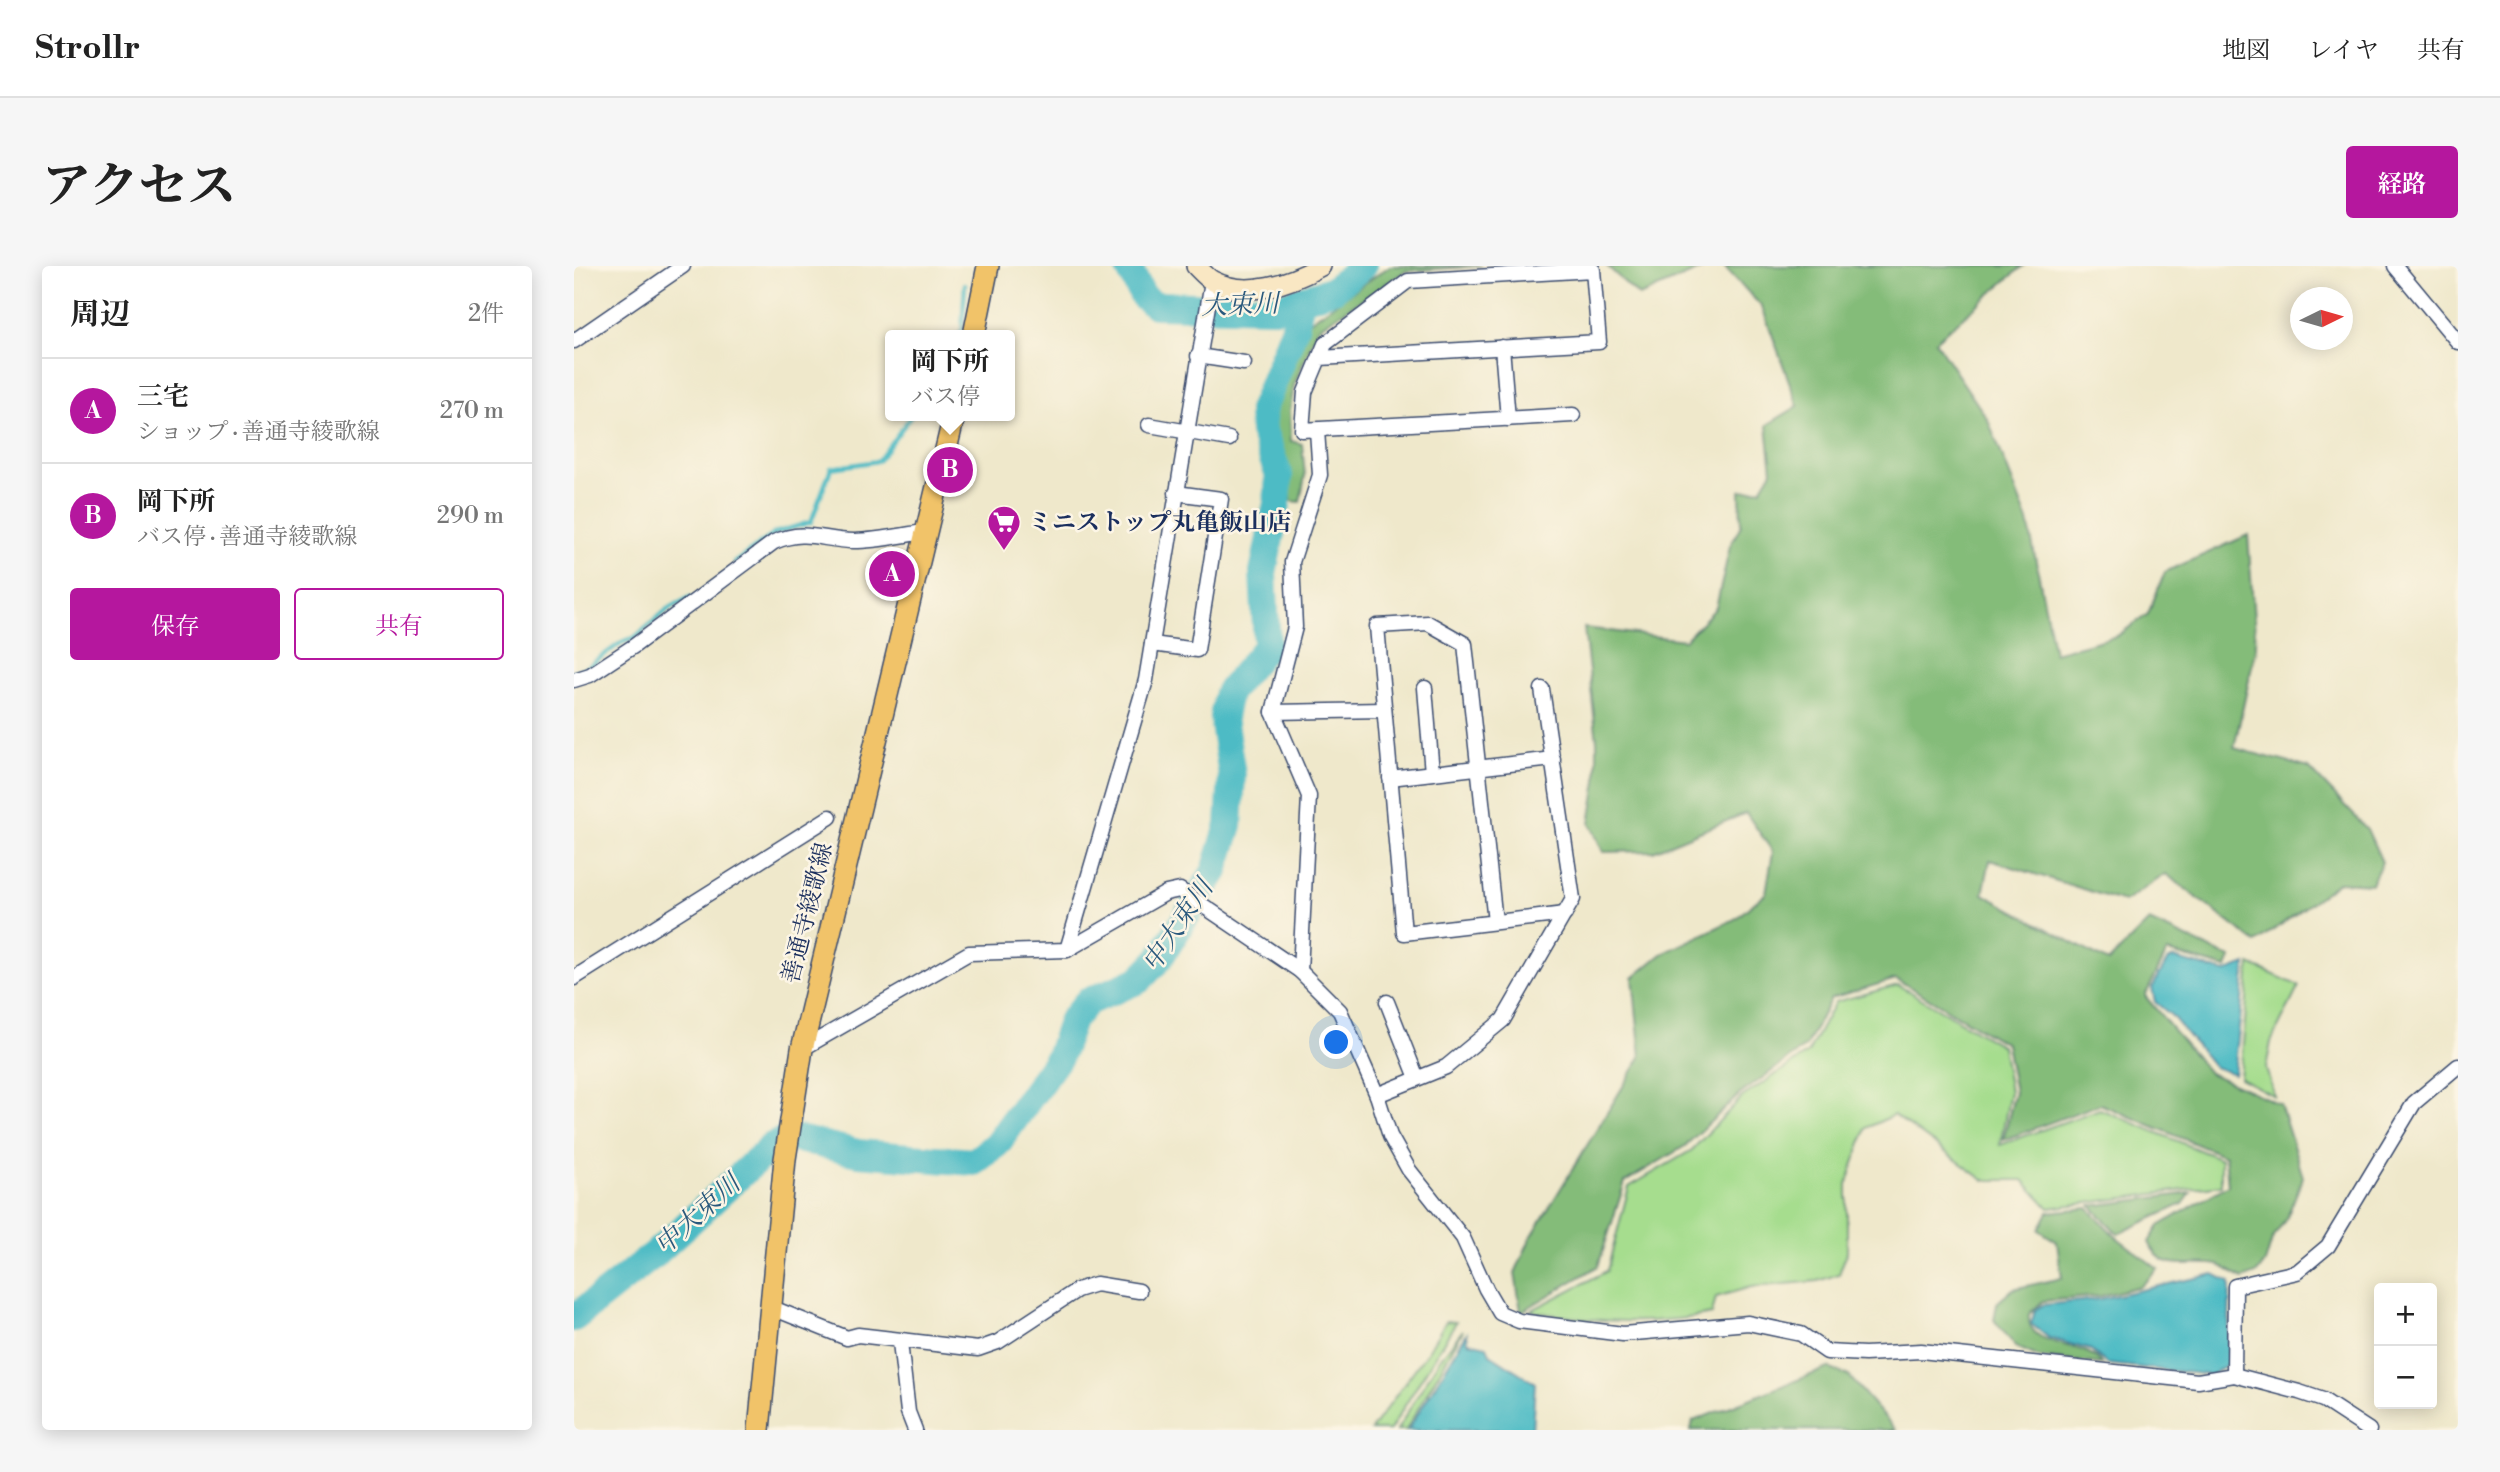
<!DOCTYPE html>
<html lang="ja">
<head>
<meta charset="utf-8">
<style>
	:root { --surface:#fff; --page:#f6f6f6; --text:#222; --muted:#767676; --line:#e0e0e0; --accent:#b5179e }
	body { margin:0; font-family:"Libre Bodoni","Noto Serif JP",serif; background:var(--page); color:var(--text) }
	.controls { position:absolute; right:21px; bottom:21px; display:grid; overflow:hidden; border-radius:7px; box-shadow:0 4px 18px #0003 }
	.controls button { width:63px; height:63px; display:grid; place-items:center; padding:0; border:0; border-bottom:2px solid var(--line); background:var(--surface); color:var(--text); font:35px sans-serif }
	.compass { position:absolute; left:1716px; top:21px; width:63px; height:63px; border-radius:50%; background:var(--surface); box-shadow:0 4px 18px #0003; rotate:85deg }
	.you { position:absolute; left:763px; top:777px; width:24px; height:24px; margin:-18px; border:5px solid #fff; border-radius:50%; background:#1a73e8; box-shadow:0 0 0 10px #1a73e833 }
	.badge { display:grid; place-items:center; width:46px; height:46px; border-radius:50%; background:var(--accent); color:#fff; font-size:23px; font-weight:700 }
	.pin { position:absolute; translate:-50% -50%; border:4px solid #fff; box-shadow:0 2px 7px #0006 }
	.popup { position:absolute; left:311px; top:64px; width:130px; height:91px; box-sizing:border-box; display:grid; place-content:center; border-radius:7px; background:var(--surface); filter:drop-shadow(0 2px 5px #0005); font-size:23px; white-space:nowrap; color:var(--muted) }
	.popup b { font-size:26px; color:var(--text) }
	.popup::after { content:''; position:absolute; left:50%; top:100%; margin-left:-14px; border:14px solid transparent; border-top-color:var(--surface) }
	.list { margin:0; padding:0; list-style:none }
	h2 { display:flex; justify-content:space-between; align-items:center; height:91px; margin:0; padding:0 28px; font-size:30px }
	h2 small { font-size:23px; font-weight:400; color:var(--muted) }
	.list li { display:grid; grid-template-columns:46px 1fr auto; gap:21px; align-items:center; box-sizing:border-box; height:105px; padding:0 28px; border-top:2px solid var(--line) }
	.list b { display:block; font-size:26px; white-space:nowrap }
	.list p { margin:0; font-size:23px; white-space:nowrap; color:var(--muted) }
	.list em { font-size:23px; font-style:normal; color:var(--muted) }
	.actions { display:flex; gap:14px; padding:21px 28px }
	.actions a { flex:1; padding:16px 0; border:2px solid var(--accent); border-radius:7px; text-align:center; font-size:24px; color:var(--accent) }
	.actions .main { background:var(--accent); color:#fff }
	.map { position:relative; flex:none; width:1884px; height:1164px; overflow:hidden; border-radius:7px }
	header { display:flex; align-items:center; gap:42px; box-sizing:border-box; height:98px; padding:0 35px; background:var(--surface); border-bottom:2px solid var(--line) }
	header strong { font-size:33px }
	nav { display:flex; gap:38px; margin-inline-start:auto; font-size:24px }
	.intro { display:flex; align-items:center; justify-content:space-between; box-sizing:border-box; height:168px; padding:0 42px }
	h1 { margin:0; font-size:49px }
	.button { padding:18px 32px; border-radius:7px; background:var(--accent); color:#fff; font-size:24px; font-weight:700 }
	main { display:flex; gap:42px; padding:0 42px }
	aside { flex:1; background:var(--surface); border-radius:7px; box-shadow:0 4px 18px #0003 }
	.map>svg:first-child { display:block }
	.green { fill:#a6dd8e; stroke:#608676; stroke-width:2 }
	.forest { fill:#84bc79; stroke:#50766c; stroke-width:2 }
	.water { fill:#4dbbc5; stroke:#347592; stroke-width:2 }
	.lines { fill:none; stroke-linecap:round; stroke-linejoin:round }
	.stream { stroke:#4dbbc5; stroke-width:4.5 }
	.river { stroke:#4dbbc5; stroke-width:28 }
	.street-casing { stroke:#3b4b6e; stroke-width:17 }
	.secondary-casing { stroke:#3b4b6e; stroke-width:22 }
	.primary-casing { stroke:#3b4b6e; stroke-width:24 }
	.street { stroke:#fff; stroke-width:14 }
	.secondary { stroke:#f9e7c3; stroke-width:19 }
	.primary { stroke:#f1c369; stroke-width:21 }
	.labels { text-anchor:middle; stroke-width:5; stroke-linejoin:round; paint-order:stroke }
	.poi-label { font-size:24px; font-weight:bold; fill:#1b2f5e; stroke:#fcf5e5; text-anchor:start }
	.street-label { font-size:24px; fill:#1b2f5e; stroke:#fcf5e5 }
	.water-label { font-size:26px; font-style:italic; fill:#2a597d; stroke:#fcf5e5 }
</style>
</head>
<body>
<header>
<strong>Strollr</strong>
<nav><a>地図</a><a>レイヤ</a><a>共有</a></nav>
</header>
<div class="intro"><h1>アクセス</h1><a class="button">経路</a></div>
<main>
<aside>
<h2>周辺<small>2件</small></h2>
<ul class="list">
<li><span class="badge">A</span><div><b>三宅</b><p>ショップ · 善通寺綾歌線</p></div><em>270 m</em></li>
<li><span class="badge">B</span><div><b>岡下所</b><p>バス停 · 善通寺綾歌線</p></div><em>290 m</em></li>
</ul>
<div class="actions"><a class="main">保存</a><a>共有</a></div>
</aside>
<div class="map">
<svg width="1884" height="1164" viewBox="0 0 1884 1164">
	<rect width="100%" height="100%" fill="#fcf5e5"/>
	<filter id="ink" filterUnits="userSpaceOnUse"><feTurbulence type="fractalNoise" baseFrequency=".0143" numOctaves="2"/><feDisplacementMap in="SourceGraphic" scale="14" xChannelSelector="R" yChannelSelector="G"/><feConvolveMatrix kernelMatrix="1 2 1 2 8 2 1 2 1" color-interpolation-filters="sRGB"/></filter>
	<filter id="wash" filterUnits="userSpaceOnUse"><feTurbulence type="fractalNoise" baseFrequency=".00686" numOctaves="4" result="noise"/><feDisplacementMap in="SourceGraphic" scale="28" xChannelSelector="R" yChannelSelector="G"/><feGaussianBlur stdDeviation="1.57" result="paint"/><feColorMatrix in="noise" values="0 0 0 0 0 0 0 0 0 0 0 0 0 0 0 0 0 1.4 0 .05"/><feComposite in="paint" operator="in"/></filter>
	<g filter="url(#wash)">
		<rect width="100%" height="100%" fill="#efe8cb"/>
		<g class="green">
			<polygon points="1676,698 1725,720 1697,776 1692,802 1700,830 1666,812"/>
			<path d="M 1324,719 L 1428,780 L 1436,826 L 1426,879 L 1526,843 L 1647,893 L 1647,919 L 1475,942 L 1449,914 L 1410,914 L 1320,849 L 1292,862 L 1273,918 L 1273,986 L 1265,1008 L 1244,1015 L 1177,1021 L 1142,1031 L 1138,1048 C 1078,1060 1016,1056 956,1045 L 1033,1005 L 1055,921 L 1118,884 L 1168,831 L 1234,787 L 1261,736 Z"/>
			<polygon points="872,1055 882,1056 816,1164 797,1164 854,1085"/>
			<polygon points="889,1064 832,1164 823,1164 865,1094"/>
		</g>
		<g class="forest">
			<polygon points="816,0 908,0 832,5 744,62 720,119 716,144 717,175 728,178 731,210 726,236 717,235 715,212 698,159 701,135 730,59"/>
			<polygon points="1033,0 1134,0 1065,30"/>
			<path d="M 1150,0 L 1449,0 L 1361,75 L 1414,154 L 1454,255 L 1480,387 L 1543,370 L 1574,348 L 1591,306 L 1674,269 L 1682,382 L 1660,482 L 1735,502 L 1793,563 L 1808,596 L 1797,618 L 1765,616 L 1682,677 L 1592,608 L 1550,636 L 1416,594 L 1409,628 L 1534,696 L 1575,655 L 1657,692 L 1653,702 L 1593,686 L 1571,730 L 1635,807 L 1706,838 L 1729,911 L 1713,951 L 1698,974 L 1691,997 L 1682,1008 L 1669,1013 C 1661,1009 1652,1001 1644,999 C 1617,993 1589,1010 1575,976 L 1585,960 L 1654,919 L 1651,890 L 1526,838 L 1429,874 L 1441,826 L 1432,778 L 1322,713 L 1257,732 L 1232,780 L 1165,829 L 1111,880 L 1051,916 L 1024,1000 L 947,1046 L 941,1007 L 956,973 L 1067,791 L 1059,712 L 1088,688 L 1161,653 L 1192,627 L 1199,586 L 1172,547 L 1079,585 L 1029,586 L 1016,557 L 1023,515 L 1023,475 L 1010,362 L 1111,374 L 1142,342 L 1156,280 L 1167,259 L 1166,225 L 1187,223 L 1198,205 L 1193,159 L 1224,140 L 1188,41 Z"/>
			<polygon points="1617,927 1609,938 1544,968 1517,940"/>
			<path d="M 1514,942 L 1541,970 L 1584,1003 L 1567,1020 L 1527,1030 L 1469,1035 L 1455,1048 C 1451,1085 1513,1073 1528,1098 L 1465,1091 L 1442,1081 L 1420,1054 L 1423,1037 L 1439,1023 L 1488,1012 L 1483,976 L 1465,964 L 1474,946 Z"/>
			<polygon points="1254,1102 1275,1110 1322,1164 1117,1164 1119,1155"/>
		</g>
		<g class="water">
			<polygon points="1599,692 1651,706 1672,698 1660,808 1640,801 1598,750 1581,736 1578,722 1593,695"/>
			<polygon points="1640,1008 1656,1016 1654,1098 1637,1109 1533,1098 1517,1084 1475,1072 1457,1058 1461,1044 1469,1039 1526,1033"/>
			<polygon points="893,1067 894,1076 913,1080 916,1088 961,1117 958,1164 834,1164"/>
		</g>
		<g class="lines">
			<g class="stream">
				<polyline points="384,69 388,64 391,18"/>
				<polyline points="161,296 201,267 237,256 257,202 304,195 337,150"/>
				<polyline points="0,406 15,400 48,376 60,372 94,343 116,331"/>
			</g>
			<g class="river">
				<polyline points="554,0 569,30 581,39 701,42 760,23 789,0"/>
				<polyline points="0,1052 81,988 198,880 216,871 284,887 400,896 423,878 485,791 498,754 513,736 565,714 585,693 641,605 655,559 658,509 649,451 654,427 693,380 689,307 703,237 705,210 689,165 688,145 720,64 727,35"/>
			</g>
		</g>
	</g>
	<g filter="url(#ink)">
		<g class="lines">
			<defs>
				<g id="street">
					<polyline points="1821,0 1884,76"/>
					<polyline points="0,75 109,0"/>
					<polyline points="928,81 934,153"/>
					<polyline points="624,90 670,97"/>
					<polyline points="746,92 1025,76 1019,4 834,15 751,78 731,126 728,164 999,149"/>
					<polyline points="575,159 655,173"/>
					<polyline points="578,378 623,384 647,233 602,227"/>
					<path d="M 0,414 L 16,409 L 60,380 L 200,276 C 233,262 248,275 280,275 C 303,275 328,269 351,266"/>
					<polyline points="851,422 858,507"/>
					<polyline points="699,446 810,444"/>
					<polyline points="816,512 979,493"/>
					<polyline points="921,656 891,378 854,357 803,360 830,667 991,648"/>
					<polyline points="493,684 572,414 638,15"/>
					<polyline points="726,705 735,530 699,446 721,361 718,296 746,209 743,164"/>
					<polyline points="0,712 256,551"/>
					<polyline points="813,736 843,812"/>
					<polyline points="228,783 395,687 493,684 592,627 606,624 726,705 766,745 803,829 816,870 835,904 889,972 912,1023 926,1047 945,1055 1049,1068 1174,1057 1227,1068 1253,1086 1291,1088 1347,1085 1624,1115 1660,1109 1725,1126 1749,1134 1795,1164"/>
					<polyline points="803,829 872,801 929,754 999,633 968,423"/>
					<polyline points="196,1041 273,1072 284,1069 404,1083 424,1076 503,1024 522,1018 565,1025"/>
					<polyline points="326,1076 334,1146 341,1164"/>
					<polyline points="1660,1109 1661,1020 1723,1006 1754,980 1840,837 1884,800"/>
				</g>
				<path id="secondary" d="M 622,0 C 627,5 633,12 639,15 C 673,33 717,17 747,0"/>
				<g id="primary">
					<polyline points="400,69 414,0"/>
					<polyline points="185,1164 211,893 228,783 380,150"/>
				</g>
			</defs>
			<use href="#street" class="street-casing"/>
			<use href="#secondary" class="secondary-casing"/>
			<use href="#primary" class="primary-casing"/>
			<use href="#street" class="street"/>
			<use href="#secondary" class="secondary"/>
			<use href="#primary" class="primary"/>
		</g>
	</g>
	<defs>
		<symbol id="supermarket-pin" viewBox="-11 -11 22 30"><path d="M0 17L-7.5 6A9.5 9.5 0 1 1 7.5 6Z" fill="#b5179e" stroke="#fcf5e5"/><path d="M-6-5.5h2.5l.6 2H6L4.5 2H-2.5L-4.4-4H-6ZM-1.5 3.2a1.3 1.3 0 1 0 .1 0ZM3 3.2a1.3 1.3 0 1 0 .1 0Z" fill="#fff"/></symbol>
	</defs>
	<g fill-rule="evenodd">
		<use href="#supermarket-pin" x="411" y="237" width="38" height="52"/>
	</g>
	<g class="labels">
		<g class="poi-label">
			<text x="454" y="264">ミニストップ丸亀飯山店</text>
		</g>
		<g class="street-label">
			<text transform="translate(233 647) rotate(-76)" y="8">善通寺綾歌線</text>
		</g>
		<g class="water-label">
			<text transform="translate(666 38) rotate(-2)" y="9">大束川</text>
			<text transform="translate(603 659) rotate(-56)" y="9">中大束川</text>
			<text transform="translate(123 948) rotate(-42)" y="9">中大束川</text>
		</g>
	</g>
</svg>
<div class="controls">
<button>+</button>
<button>−</button>
</div>
<svg class="compass" viewBox="-18 -18 36 36"><path d="M0-13l5 13h-10z" fill="#e53935"/><path d="M0 13l5-13h-10z" fill="#767676"/></svg>
<div class="you"></div>
<div class="pin badge" style="left:318px;top:308px">A</div>
<div class="pin badge" style="left:376px;top:204px">B</div>
<div class="popup"><b>岡下所</b>バス停</div>
</div>
</main>
</body>
</html>
